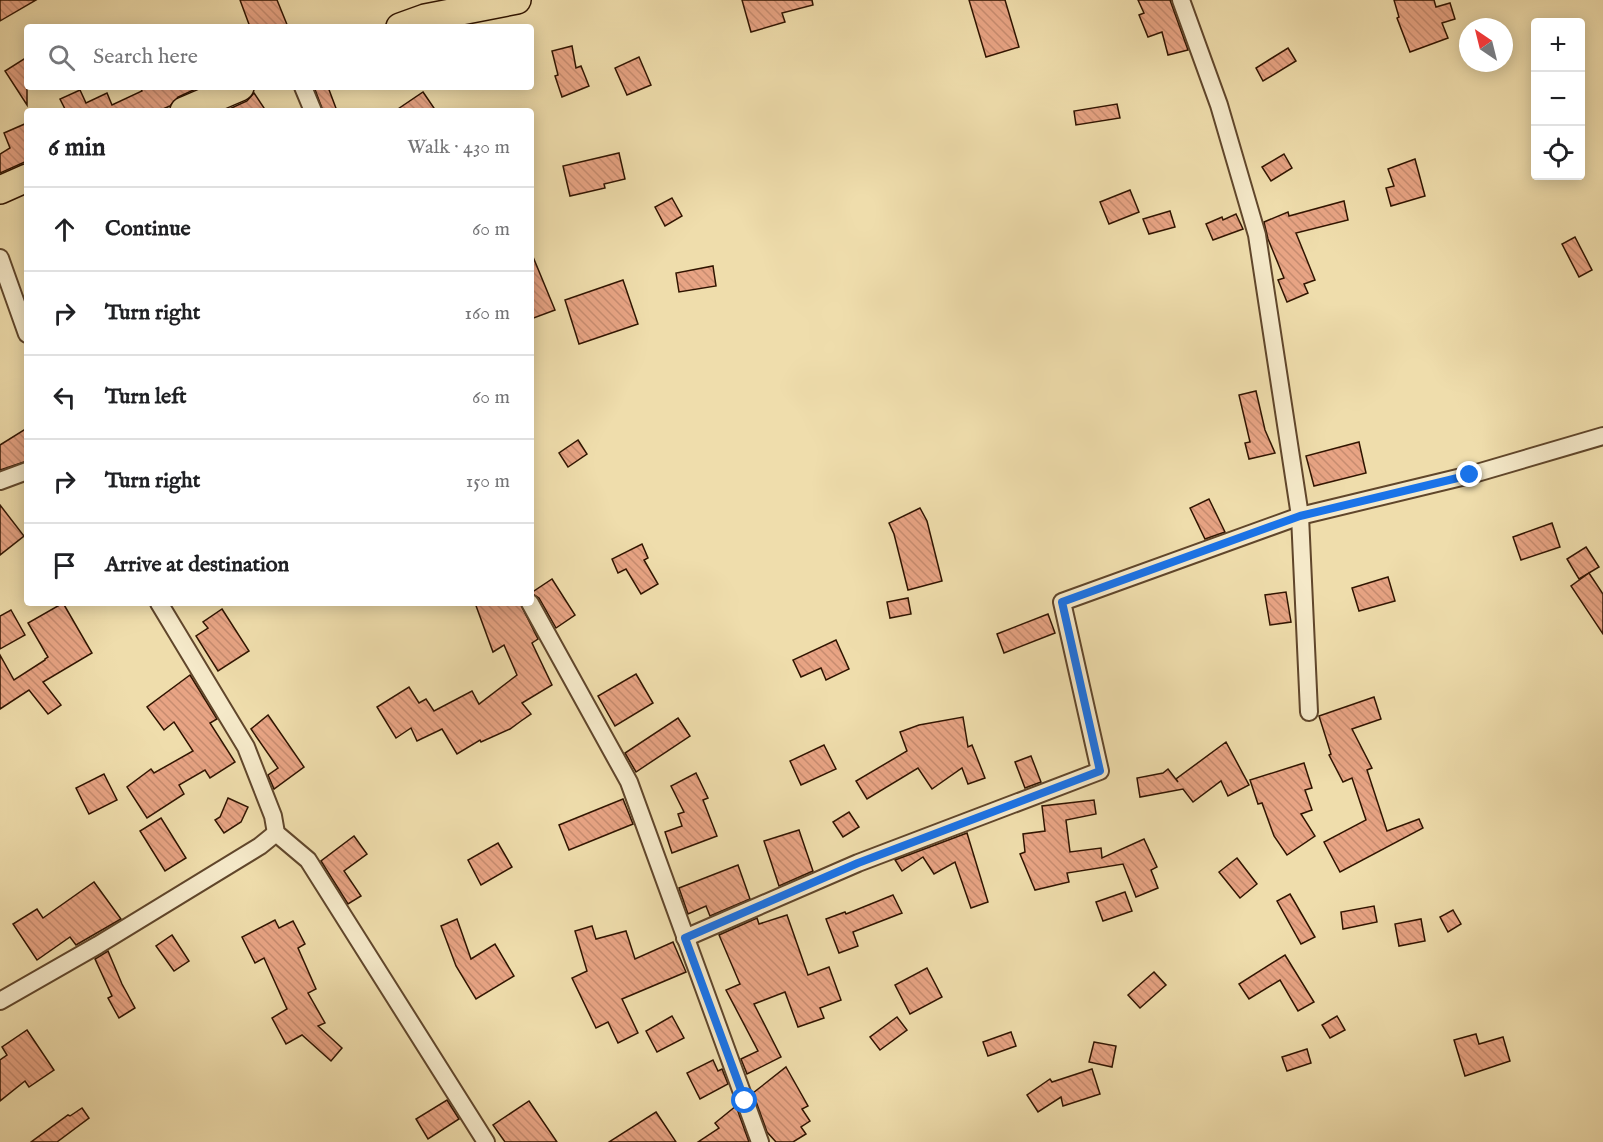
<!DOCTYPE html>
<html lang="en">
<head>
<meta charset="utf-8">
<style>
	:root { --surface:#fff; --page:#f2f2f2; --text:#202124; --muted:#757577; --line:#e0e0e0 }
	body { margin:0; font-family:"IM FELL English",serif; background:var(--page); color:var(--text) }
	.controls { position:absolute; right:18px; top:18px; display:grid; overflow:hidden; border-radius:6px; box-shadow:0 3px 15px #0003 }
	.controls button { width:54px; height:54px; display:grid; place-items:center; padding:0; border:0; border-bottom:2px solid var(--line); background:var(--surface); color:var(--text); font:30px sans-serif }
	.compass { position:absolute; left:1459px; top:18px; width:54px; height:54px; border-radius:50%; background:var(--surface); box-shadow:0 3px 15px #0003; rotate:325deg }
	.stop { position:absolute; width:18px; height:18px; margin:-14px; border:4px solid #1a73e8; border-radius:50%; background:#fff }
	.stop.end { background:#1a73e8; border-color:#fff; box-shadow:0 2px 6px #0008 }
	.list { margin:0; padding:0; list-style:none }
	h2 { display:flex; justify-content:space-between; align-items:center; height:78px; margin:0; padding:0 24px; font-size:26px }
	h2 small { font-size:20px; font-weight:400; color:var(--muted) }
	.list li { display:grid; grid-template-columns:39px 1fr auto; gap:18px; align-items:center; box-sizing:border-box; height:84px; padding:0 24px; border-top:2px solid var(--line) }
	.list b { display:block; font-size:22px; white-space:nowrap }
	.list em { font-size:20px; font-style:normal; color:var(--muted) }
	.icon { flex:none; width:33px; height:33px; fill:none; stroke:currentColor; stroke-width:2; stroke-linecap:round; stroke-linejoin:round }
	.map { position:relative; flex:none; width:1603px; height:1142px; overflow:hidden }
	.search { position:absolute; background:var(--surface); box-shadow:0 3px 15px #0003; left:24px; top:24px; width:510px; height:66px; display:flex; align-items:center; gap:15px; box-sizing:border-box; padding:0 21px; border-radius:6px; color:var(--muted); font-size:22px }
	.panel { position:absolute; background:var(--surface); box-shadow:0 3px 15px #0003; left:24px; top:108px; width:510px; height:498px; border-radius:6px }
	.map>svg:first-child { display:block }
	.building { fill:url(#building-back-hatch); stroke:#301400; stroke-width:1.5 }
	.lines { fill:none; stroke-linecap:round; stroke-linejoin:round }
	.street-casing { stroke:#60462b; stroke-width:20 }
	.primary-casing { stroke:#301400; stroke-width:30 }
	.street { stroke:#f5e9c9; stroke-width:16 }
	.primary { stroke:#efddac; stroke-width:27 }
	.route { stroke:#1a73e8; stroke-width:8 }
</style>
</head>
<body>
<div class="map">
<svg width="1603" height="1142" viewBox="0 0 1603 1142">
	<defs>
		<pattern id="building-back-hatch" width="6" height="6" patternUnits="userSpaceOnUse" patternTransform="scale(1.5)"><rect width="6" height="6" fill="#e8a484"/><path d="M-1 5l2 2M0 0l6 6M5-1l2 2" fill="none" stroke="#c78c70"/></pattern>
	</defs>
	<rect width="100%" height="100%" fill="#efddac"/>
	<filter id="stains"><feTurbulence type="fractalNoise" baseFrequency=".00333" numOctaves="4"/><feColorMatrix values="0 0 0 0 .2 0 0 0 0 .09 0 0 0 0 .02 0 0 0 .5 -.17"/></filter>
	<radialGradient id="worn" r=".72"><stop offset=".6" stop-color="#630" stop-opacity="0"/><stop offset="1" stop-color="#630" stop-opacity=".3"/></radialGradient>
	<g class="building">
		<polygon points="0,0 36,0 0,21"/>
		<polygon points="240,0 277,0 288,27 250,27"/>
		<polygon points="742,0 812,0 813,5 782,13 785,22 751,32"/>
		<polygon points="969,0 1005,0 1019,47 986,57"/>
		<polygon points="1138,0 1170,0 1188,50 1168,55 1162,32 1148,37 1139,15 1144,13"/>
		<polygon points="1394,0 1434,0 1436,7 1450,3 1455,19 1442,23 1448,38 1410,52 1397,18 1399,17"/>
		<polygon points="572,46 576,68 581,66 589,86 562,97 555,76 558,75 552,51"/>
		<polygon points="1288,48 1296,61 1263,81 1256,68"/>
		<polygon points="27,57 27,105 5,71"/>
		<polygon points="639,57 651,85 627,95 615,68"/>
		<polygon points="140,87 200,87 178,97 170,106 158,111 66,111 60,99 80,90 86,103 107,93 112,105 142,91"/>
		<polygon points="314,87 328,87 337,111 323,111"/>
		<polygon points="423,92 436,111 395,111"/>
		<polygon points="254,93 266,111 225,111 247,101"/>
		<polygon points="1117,104 1120,118 1076,125 1074,111"/>
		<polygon points="27,123 27,161 0,173 0,154 10,148 4,133"/>
		<polygon points="619,153 625,179 604,184 605,188 570,196 563,166"/>
		<polygon points="1284,154 1292,168 1271,181 1262,167"/>
		<polygon points="1415,159 1425,196 1391,206 1386,188 1394,186 1388,169"/>
		<polygon points="1130,190 1139,212 1109,224 1100,202"/>
		<polygon points="672,198 682,216 665,226 655,207"/>
		<polygon points="1344,201 1348,220 1296,233 1315,280 1304,284 1308,293 1287,302 1278,280 1284,278 1268,239 1264,222 1288,212 1289,216"/>
		<polygon points="1170,211 1175,227 1149,234 1143,219"/>
		<polygon points="1236,214 1243,229 1213,240 1206,224 1222,217 1223,220"/>
		<polygon points="1575,237 1592,270 1579,277 1562,244"/>
		<polygon points="531,252 555,310 531,319"/>
		<polygon points="713,266 716,286 679,292 676,273"/>
		<polygon points="623,280 638,324 579,344 565,300"/>
		<polygon points="1256,391 1265,430 1275,453 1249,459 1245,443 1250,442 1239,395"/>
		<polygon points="27,428 27,461 0,470 0,445"/>
		<polygon points="578,440 587,454 568,467 559,453"/>
		<polygon points="1359,442 1366,473 1314,486 1306,456"/>
		<polygon points="1209,499 1225,532 1205,539 1190,508"/>
		<polygon points="0,505 24,536 0,555"/>
		<polygon points="920,508 927,521 942,581 908,590 894,534 889,523"/>
		<polygon points="1552,523 1560,547 1521,560 1513,537"/>
		<polygon points="642,544 648,558 644,560 658,584 641,594 626,569 618,573 612,559"/>
		<polygon points="1586,547 1599,567 1579,579 1567,559"/>
		<polygon points="1589,573 1603,594 1603,634 1571,586"/>
		<polygon points="1388,577 1395,601 1359,611 1352,588"/>
		<polygon points="552,579 575,615 556,628 539,598 531,593"/>
		<polygon points="1286,592 1291,622 1270,625 1265,595"/>
		<polygon points="908,598 911,614 890,618 887,602"/>
		<polygon points="63,603 92,653 43,682 61,705 48,714 29,690 0,709 0,655 14,680 45,660 45,659 48,657 28,623"/>
		<polygon points="475,603 520,603 538,639 532,643 552,685 522,703 531,714 521,721 510,729 481,742 480,740 457,754 442,729 417,741 411,728 396,738 377,707 409,687 419,703 426,699 434,711 472,691 479,704 517,675 504,645 493,652"/>
		<polygon points="222,609 249,651 218,671 196,636 208,628 203,622"/>
		<polygon points="11,610 25,635 0,649 0,616"/>
		<polygon points="1048,614 1055,633 1004,653 997,634"/>
		<polygon points="836,640 849,669 826,680 821,668 801,677 793,660"/>
		<polygon points="636,674 653,703 615,726 598,696"/>
		<polygon points="190,675 217,719 210,723 235,762 210,778 205,770 179,785 184,794 147,818 127,787 151,769 154,773 193,751 174,722 164,730 147,707"/>
		<polygon points="1374,697 1381,719 1352,729 1372,768 1367,770 1387,831 1419,819 1423,828 1340,872 1324,842 1366,820 1352,778 1343,782 1329,755 1331,754 1319,716"/>
		<polygon points="268,715 304,767 274,789 268,775 278,768 251,729"/>
		<polygon points="963,717 968,747 972,745 985,778 968,784 962,768 932,789 918,768 867,799 856,781 907,751 900,732 919,725"/>
		<polygon points="678,718 690,736 636,772 625,753"/>
		<polygon points="1226,742 1249,785 1228,796 1221,781 1193,802 1183,789 1140,797 1137,778 1163,773 1168,769 1178,782 1176,779"/>
		<polygon points="824,745 836,769 801,785 790,761"/>
		<polygon points="1031,756 1041,782 1025,788 1015,762"/>
		<polygon points="1304,763 1312,788 1305,790 1312,810 1301,814 1315,836 1287,855 1274,836 1262,803 1258,804 1250,780"/>
		<polygon points="696,773 708,798 703,800 717,836 672,853 665,832 682,826 678,814 684,812 671,786"/>
		<polygon points="104,774 117,800 89,814 76,788"/>
		<polygon points="228,798 248,807 241,822 224,833 215,820 220,817"/>
		<polygon points="623,799 633,824 569,850 559,825"/>
		<polygon points="1094,800 1096,814 1066,820 1070,852 1101,848 1102,858 1144,839 1157,867 1151,870 1158,888 1136,897 1123,864 1067,873 1069,882 1035,890 1020,854 1025,852 1023,834 1045,831 1042,806"/>
		<polygon points="849,812 859,827 843,837 833,822"/>
		<polygon points="161,818 186,858 165,871 140,831"/>
		<polygon points="799,830 813,871 779,886 764,841"/>
		<polygon points="967,833 988,902 971,908 955,862 934,874 923,857 902,871 895,860"/>
		<polygon points="354,836 367,854 344,871 361,896 348,904 321,861"/>
		<polygon points="498,843 512,867 481,885 468,860"/>
		<polygon points="1237,858 1257,884 1240,898 1219,872"/>
		<polygon points="738,865 750,899 710,916 706,906 688,914 679,888"/>
		<polygon points="94,882 121,919 76,945 70,937 37,960 13,924 37,909 43,918"/>
		<polygon points="1125,892 1132,911 1103,921 1096,902"/>
		<polygon points="1290,894 1315,937 1301,944 1277,901"/>
		<polygon points="893,895 902,913 853,932 858,946 839,953 826,919 845,912 846,914"/>
		<polygon points="1374,906 1377,922 1343,929 1341,912"/>
		<polygon points="1453,910 1461,924 1448,932 1440,917"/>
		<polygon points="787,915 808,975 829,967 841,1000 820,1008 824,1018 798,1027 785,992 754,1004 781,1057 747,1074 741,1059 758,1051 726,990 740,984 719,935 757,918 759,924"/>
		<polygon points="457,919 471,959 495,944 514,976 476,999 456,966 441,926"/>
		<polygon points="1421,919 1425,941 1399,946 1395,924"/>
		<polygon points="275,920 279,928 293,921 305,944 298,948 316,989 308,993 325,1023 318,1026 342,1048 331,1061 302,1035 286,1044 272,1018 287,1009 264,958 255,963 242,937"/>
		<polygon points="592,926 596,939 626,931 635,959 673,942 686,972 622,999 638,1033 618,1043 608,1022 596,1028 572,978 587,971 575,931"/>
		<polygon points="172,935 189,961 174,971 156,946"/>
		<polygon points="108,951 122,984 135,1008 119,1018 108,998 112,996 95,959"/>
		<polygon points="1285,955 1314,1002 1298,1011 1280,980 1249,999 1239,984"/>
		<polygon points="927,968 942,997 910,1014 895,985"/>
		<polygon points="1154,972 1166,985 1140,1008 1128,995"/>
		<polygon points="672,1016 684,1038 657,1052 646,1031"/>
		<polygon points="1337,1016 1345,1030 1330,1038 1322,1025"/>
		<polygon points="897,1017 907,1030 880,1050 870,1037"/>
		<polygon points="27,1030 54,1070 29,1087 25,1081 0,1101 0,1060 7,1055 2,1047"/>
		<polygon points="1011,1032 1016,1046 988,1056 983,1042"/>
		<polygon points="1476,1034 1479,1044 1503,1037 1510,1061 1465,1076 1454,1040"/>
		<polygon points="1094,1042 1116,1046 1112,1067 1089,1062"/>
		<polygon points="1307,1049 1311,1063 1287,1071 1282,1057"/>
		<polygon points="713,1060 718,1071 722,1069 728,1084 700,1099 687,1073"/>
		<polygon points="786,1067 808,1106 802,1109 810,1121 801,1127 806,1134 793,1142 776,1142 767,1132 753,1093"/>
		<polygon points="1092,1069 1100,1094 1063,1106 1061,1097 1038,1112 1027,1095 1050,1079 1052,1082"/>
		<polygon points="447,1100 459,1119 428,1139 416,1119"/>
		<polygon points="529,1101 557,1142 505,1142 493,1125"/>
		<polygon points="736,1106 749,1142 698,1142 719,1128 715,1123"/>
		<polygon points="82,1108 89,1118 57,1142 31,1142 68,1115 70,1116"/>
		<polygon points="656,1112 676,1142 609,1142"/>
	</g>
	<g class="lines">
		<defs>
			<g id="street">
				<polyline points="1181,0 1219,105 1257,235 1300,516 1309,712"/>
				<polyline points="303,87 313,111"/>
				<polyline points="0,258 27,334"/>
				<polyline points="0,481 27,471"/>
				<polyline points="159,603 246,747 273,816 276,833 308,860 486,1142"/>
				<polyline points="530,603 629,782 760,1142"/>
				<polyline points="685,938 858,863 1100,771 1062,602 1300,516 1470,475 1603,436"/>
				<polyline points="0,1001 98,945 260,846 276,833"/>
			</g>
			<g id="primary">
				<polyline points="400,27 425,18 517,0"/>
				<polyline points="184,111 240,87"/>
				<polyline points="0,190 27,178"/>
			</g>
		</defs>
		<use href="#street" class="street-casing"/>
		<use href="#primary" class="primary-casing"/>
		<use href="#street" class="street"/>
		<use href="#primary" class="primary"/>
	</g>
	<g class="lines">
		<polyline class="route" points="745,1101 685,938 858,863 1100,771 1062,602 1300,516 1470,475"/>
	</g>
	<rect width="100%" height="100%" filter="url(#stains)"/>
	<rect width="100%" height="100%" fill="url(#worn)"/>
</svg>
<div class="controls">
<button>+</button>
<button>−</button>
<button><svg class="icon" aria-label="locate" viewBox="0 0 24 24"><circle cx="12" cy="12" r="6"/><path d="M12 2v4M12 18v4M2 12h4M18 12h4"/></svg></button>
</div>
<svg class="compass" viewBox="-18 -18 36 36"><path d="M0-13l5 13h-10z" fill="#e53935"/><path d="M0 13l5-13h-10z" fill="#757577"/></svg>
<div class="stop" style="left:745px;top:1101px"></div>
<div class="stop end" style="left:1470px;top:475px"></div>
<div class="search"><svg class="icon" aria-label="search" viewBox="0 0 24 24"><circle cx="10" cy="10" r="6"/><path d="M15 15l6 6"/></svg>Search here</div>
<section class="panel">
<h2>6 min<small>Walk · 430 m</small></h2>
<ul class="list">
<li><svg class="icon" aria-label="ahead" viewBox="0 0 24 24"><path d="M12 20V5M6 11l6-6 6 6"/></svg><div><b>Continue</b></div><em>60 m</em></li>
<li><svg class="icon" aria-label="right" viewBox="0 0 24 24"><path d="M7 20v-9h11M14 6l5 5-5 5"/></svg><div><b>Turn right</b></div><em>160 m</em></li>
<li><svg class="icon" aria-label="left" viewBox="0 0 24 24"><path d="M17 20v-9H6M10 6l-5 5 5 5"/></svg><div><b>Turn left</b></div><em>60 m</em></li>
<li><svg class="icon" aria-label="right" viewBox="0 0 24 24"><path d="M7 20v-9h11M14 6l5 5-5 5"/></svg><div><b>Turn right</b></div><em>150 m</em></li>
<li><svg class="icon" aria-label="arrive" viewBox="0 0 24 24"><path d="M6 21V4h12l-3 4 3 4H6"/></svg><div><b>Arrive at destination</b></div></li>
</ul>
</section>
</div>
</body>
</html>
